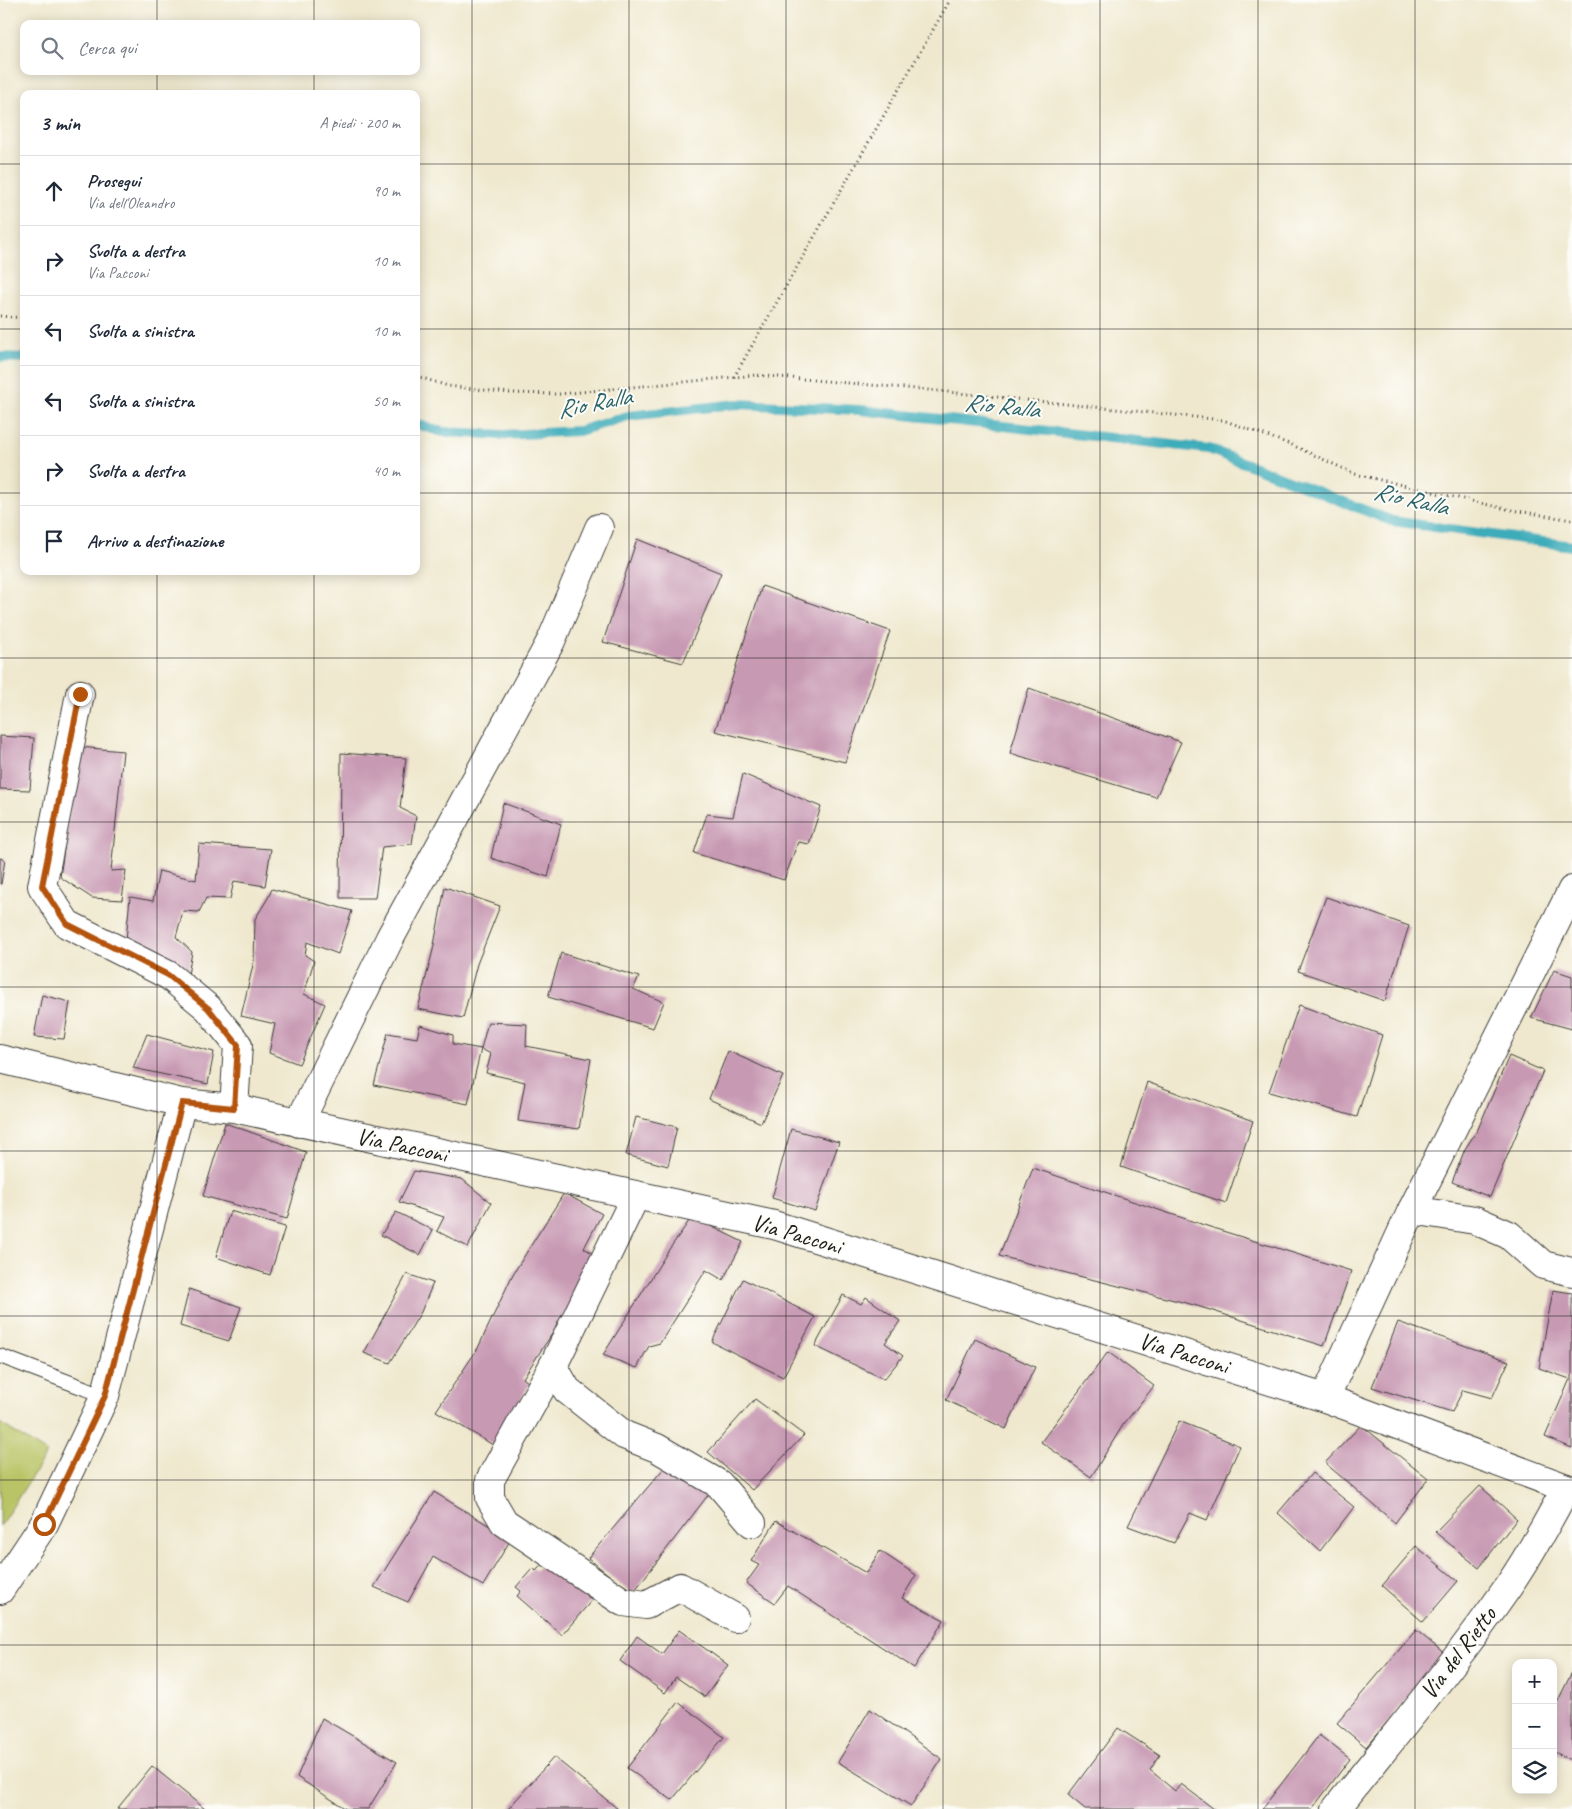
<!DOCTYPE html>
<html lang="it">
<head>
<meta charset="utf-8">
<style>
	:root { --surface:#fff; --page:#f6f6f7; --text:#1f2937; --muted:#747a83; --line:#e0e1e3 }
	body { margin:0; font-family:Caveat,sans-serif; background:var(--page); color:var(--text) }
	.controls { position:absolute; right:15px; bottom:15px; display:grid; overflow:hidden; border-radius:10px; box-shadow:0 2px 12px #0003 }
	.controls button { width:45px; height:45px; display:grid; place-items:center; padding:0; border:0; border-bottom:1px solid var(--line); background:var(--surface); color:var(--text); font:25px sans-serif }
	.stop { position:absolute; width:15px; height:15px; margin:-11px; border:4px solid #b45309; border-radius:50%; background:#fff }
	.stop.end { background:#b45309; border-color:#fff; box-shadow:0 1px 5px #0008 }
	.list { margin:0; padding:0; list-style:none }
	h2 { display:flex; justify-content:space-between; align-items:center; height:65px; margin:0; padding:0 20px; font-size:21px }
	h2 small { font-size:16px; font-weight:400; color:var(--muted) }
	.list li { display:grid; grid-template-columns:32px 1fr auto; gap:15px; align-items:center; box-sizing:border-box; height:70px; padding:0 20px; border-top:1px solid var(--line) }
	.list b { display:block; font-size:19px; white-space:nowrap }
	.list p { margin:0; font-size:16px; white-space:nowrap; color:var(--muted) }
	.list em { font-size:16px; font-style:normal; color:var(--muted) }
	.icon { flex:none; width:28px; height:28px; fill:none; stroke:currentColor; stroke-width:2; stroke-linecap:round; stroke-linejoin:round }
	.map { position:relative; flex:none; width:1572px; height:1809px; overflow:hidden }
	.search { position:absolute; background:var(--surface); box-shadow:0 2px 12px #0003; left:20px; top:20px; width:400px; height:55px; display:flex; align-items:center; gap:12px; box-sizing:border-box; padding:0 18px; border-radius:10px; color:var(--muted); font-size:19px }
	.panel { position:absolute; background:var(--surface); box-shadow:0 2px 12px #0003; left:20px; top:90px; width:400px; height:485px; border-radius:10px }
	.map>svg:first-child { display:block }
	.green { fill:#b9c466; stroke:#6a7041 }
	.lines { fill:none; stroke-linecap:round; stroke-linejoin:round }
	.stream { stroke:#3dacba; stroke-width:10 }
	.building { fill:#c799b3 }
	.lane-casing { stroke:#3c3b37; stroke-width:16 }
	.street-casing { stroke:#3c3b37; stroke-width:30 }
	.path { stroke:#3c3b37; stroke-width:3; stroke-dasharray:1 4; stroke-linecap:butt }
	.lane { stroke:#fff; stroke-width:14 }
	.street { stroke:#fff; stroke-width:28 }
	.route { stroke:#b45309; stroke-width:6 }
	.grid { fill:none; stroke:#1c1c1c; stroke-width:1; stroke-opacity:0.55 }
	.labels { text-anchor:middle; stroke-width:4; stroke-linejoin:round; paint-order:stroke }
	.street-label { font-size:24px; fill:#1c1c1c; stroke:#fdfcf7 }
	.water-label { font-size:25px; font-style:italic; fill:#2c646b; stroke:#fdfcf7 }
</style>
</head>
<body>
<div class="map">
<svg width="1572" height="1809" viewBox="0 0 1572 1809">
	<rect width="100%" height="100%" fill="#fdfcf7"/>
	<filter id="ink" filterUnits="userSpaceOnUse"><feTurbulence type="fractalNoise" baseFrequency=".02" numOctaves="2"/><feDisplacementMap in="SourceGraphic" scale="10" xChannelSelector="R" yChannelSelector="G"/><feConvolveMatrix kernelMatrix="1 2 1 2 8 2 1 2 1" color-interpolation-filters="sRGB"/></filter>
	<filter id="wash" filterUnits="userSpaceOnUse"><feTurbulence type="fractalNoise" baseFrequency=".0096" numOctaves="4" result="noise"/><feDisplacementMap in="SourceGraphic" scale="20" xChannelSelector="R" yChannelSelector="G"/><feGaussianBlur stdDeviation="1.12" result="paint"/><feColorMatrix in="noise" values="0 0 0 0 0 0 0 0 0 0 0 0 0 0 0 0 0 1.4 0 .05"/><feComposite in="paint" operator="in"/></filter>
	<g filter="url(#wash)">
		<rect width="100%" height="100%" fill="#efe8ce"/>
		<polygon class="green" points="0,1423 47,1453 0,1526"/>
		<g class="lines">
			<g class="stream">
				<polyline points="0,357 24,358"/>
				<polyline points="416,424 443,432 504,435 579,431 628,416 738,404 860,410 1209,449 1392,521 1572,546"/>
			</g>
		</g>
		<g id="blocks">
			<g class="building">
				<polygon points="637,539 721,573 683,663 603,642"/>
				<polygon points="762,586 890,631 845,762 715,731"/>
				<polygon points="1029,688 1181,742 1156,797 1010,753"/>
				<polygon points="0,736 34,738 30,790 0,789"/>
				<polygon points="79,747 123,751 111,871 126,870 122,900 92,898 60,877"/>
				<polygon points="341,753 406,758 400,808 416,816 412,844 382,847 375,898 340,898"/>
				<polygon points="743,774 821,807 809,844 798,842 784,880 694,853 707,814 733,817"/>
				<polygon points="503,803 561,824 548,877 491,858"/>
				<polygon points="199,844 271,849 265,886 234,881 230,899 206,898 199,912 183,911 176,937 192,952 188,975 126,940 130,897 153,901 159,871 196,880"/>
				<polygon points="0,858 5,860 1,884 0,884"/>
				<polygon points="445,887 500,906 477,964 463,1018 418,1009 433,950"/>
				<polygon points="272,889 352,911 338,954 307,942 305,955 314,961 304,994 325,1004 299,1064 269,1053 275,1024 241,1016 254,961 255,919 268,898"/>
				<polygon points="1326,897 1409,926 1385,1001 1298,971"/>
				<polygon points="561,953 639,977 633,989 664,1002 653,1028 548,997"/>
				<polygon points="1554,970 1572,976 1572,1029 1531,1018"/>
				<polygon points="42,995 70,1002 64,1039 34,1037"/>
				<polygon points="1299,1005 1382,1035 1357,1117 1269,1092"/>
				<polygon points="488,1022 527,1024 526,1046 591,1059 579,1129 518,1121 525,1082 486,1073 491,1054 481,1049"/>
				<polygon points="420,1025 453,1035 453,1044 481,1049 468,1104 374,1085 388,1033 417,1038"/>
				<polygon points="147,1034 214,1052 208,1084 133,1068"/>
				<polygon points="728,1051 783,1076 761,1123 709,1099"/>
				<polygon points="1509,1056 1543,1071 1490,1197 1452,1182 1465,1149 1478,1129"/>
				<polygon points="1147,1082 1253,1121 1226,1203 1121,1167"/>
				<polygon points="636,1117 677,1127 668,1166 626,1155"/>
				<polygon points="225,1123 306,1152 287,1219 203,1196"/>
				<polygon points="791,1129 839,1142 815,1211 772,1198"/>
				<polygon points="1033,1168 1216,1229 1351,1271 1324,1346 1194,1305 999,1256"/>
				<polygon points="414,1171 462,1179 491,1203 468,1247 437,1231 444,1217 399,1202"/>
				<polygon points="564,1193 602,1214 584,1248 597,1256 569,1308 523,1378 530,1384 493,1445 436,1411 478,1348 513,1274"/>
				<polygon points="230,1211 285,1227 270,1275 216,1257"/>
				<polygon points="396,1212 433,1230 420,1255 381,1235"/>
				<polygon points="692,1217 743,1242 723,1280 706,1270 660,1343 649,1346 637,1368 603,1355 670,1248"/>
				<polygon points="407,1274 433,1283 421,1312 390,1363 364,1353"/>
				<polygon points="743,1279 815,1317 783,1377 712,1342"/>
				<polygon points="189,1289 241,1307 229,1341 180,1326"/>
				<polygon points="1553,1290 1572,1293 1572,1448 1545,1437 1570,1379 1539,1368"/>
				<polygon points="843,1295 861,1304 866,1297 900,1321 885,1343 903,1356 884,1379 815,1346"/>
				<polygon points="1398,1322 1509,1361 1492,1398 1463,1390 1452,1412 1372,1387"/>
				<polygon points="975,1339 1035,1367 1006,1429 946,1400"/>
				<polygon points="1108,1352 1154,1386 1123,1425 1091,1477 1041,1442"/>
				<polygon points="755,1399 804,1435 752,1490 708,1452"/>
				<polygon points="1179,1421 1240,1446 1207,1520 1190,1513 1174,1543 1128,1526"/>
				<polygon points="1361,1425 1428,1479 1395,1523 1325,1463"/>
				<polygon points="670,1461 712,1490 632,1594 588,1558"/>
				<polygon points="1312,1473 1354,1507 1320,1551 1278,1513"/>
				<polygon points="1480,1486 1517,1519 1479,1568 1435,1532"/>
				<polygon points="434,1492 511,1539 483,1586 433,1557 408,1602 374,1587"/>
				<polygon points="776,1521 866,1573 880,1551 916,1575 902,1598 944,1620 914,1668 788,1586 775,1603 746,1583 759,1565 751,1561"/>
				<polygon points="1416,1546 1458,1581 1423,1622 1382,1586"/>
				<polygon points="546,1560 592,1600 562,1635 517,1596 521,1591 516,1587 533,1568 536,1571"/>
				<polygon points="679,1630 728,1665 705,1697 676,1677 665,1693 620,1661 637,1636 662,1654"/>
				<polygon points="1416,1630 1445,1654 1366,1747 1337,1723"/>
				<polygon points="1572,1672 1572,1761 1553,1751 1553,1711"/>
				<polygon points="678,1702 724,1737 672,1800 627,1768"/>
				<polygon points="870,1709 942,1759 911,1806 838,1762"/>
				<polygon points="322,1718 397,1762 368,1809 346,1809 297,1777"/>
				<polygon points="1118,1728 1160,1755 1150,1770 1175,1791 1181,1784 1214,1809 1085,1809 1068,1795"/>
				<polygon points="1319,1735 1350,1759 1312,1809 1262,1809"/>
				<polygon points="554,1757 618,1809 508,1809"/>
				<polygon points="152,1766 205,1809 117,1809"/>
			</g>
		</g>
	</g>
	<g filter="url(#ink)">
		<use href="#blocks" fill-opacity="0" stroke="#3c3b37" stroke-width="1"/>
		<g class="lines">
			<defs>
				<polyline id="lane" points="0,1356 105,1396"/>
				<g id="street">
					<polyline points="80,694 42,886 67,924 168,975 208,1008 238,1045 234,1108"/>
					<polyline points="0,1059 182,1103 234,1108 774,1225 1325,1398 1572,1490"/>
					<polyline points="299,1123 390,938 551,641 599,528"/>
					<polyline points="636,1195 553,1366 490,1480 490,1498 504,1522 623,1602 646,1605 680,1587 735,1618"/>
					<polyline points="1412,1210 1475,1220 1509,1235 1543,1265 1572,1272"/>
					<polyline points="553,1366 567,1390 624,1435 657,1448 719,1484 752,1523"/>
					<polyline points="1325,1398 1412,1210 1572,890"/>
					<polyline points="0,1590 44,1524 105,1396 182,1103"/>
					<path d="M 1336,1809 C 1394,1736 1455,1664 1508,1587 C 1530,1555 1548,1522 1566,1488"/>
				</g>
			</defs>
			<use href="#lane" class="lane-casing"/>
			<use href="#street" class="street-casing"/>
			<g class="path">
				<polyline points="0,316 24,318"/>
				<polyline points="416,376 448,386 510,393 560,394 756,375 928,390 1223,420 1292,445 1355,474 1506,509 1572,520"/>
				<polyline points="734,377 950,0"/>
			</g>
			<use href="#lane" class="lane"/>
			<use href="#street" class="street"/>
		</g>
	</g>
	<g class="lines" filter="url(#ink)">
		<polyline class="route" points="44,1524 105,1396 182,1103 234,1108 238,1045 208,1008 168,975 67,924 42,886 80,694"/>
	</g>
	<path class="grid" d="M 157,0 L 157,24M 314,0 L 314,24M 472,0 L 472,1809M 629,0 L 629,1809M 786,0 L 786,1809M 943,0 L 943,1809M 1100,0 L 1100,1809M 1258,0 L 1258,1809M 1415,0 L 1415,1809M 157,71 L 157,94M 314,71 L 314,94M 0,164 L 24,164M 416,164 L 1572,164M 0,329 L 24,329M 416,329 L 1572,329M 0,493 L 24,493M 416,493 L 1572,493M 157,571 L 157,1809M 314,571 L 314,1809M 0,658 L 1572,658M 0,822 L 1572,822M 0,987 L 1572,987M 0,1151 L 1572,1151M 0,1316 L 1572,1316M 0,1480 L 1572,1480M 0,1645 L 1572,1645"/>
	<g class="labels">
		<g class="street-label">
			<text transform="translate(402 1145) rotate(12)" y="8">Via Pacconi</text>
			<text transform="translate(797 1234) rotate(16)" y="8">Via Pacconi</text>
			<text transform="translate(1184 1353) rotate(17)" y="8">Via Pacconi</text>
			<text transform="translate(1458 1653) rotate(-53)" y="8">Via del Rietto</text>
		</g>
		<g class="water-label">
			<text transform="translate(594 402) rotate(-11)" y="9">Rio Ralla</text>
			<text transform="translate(1002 405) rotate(6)" y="9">Rio Ralla</text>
			<text transform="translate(1411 498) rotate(13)" y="9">Rio Ralla</text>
		</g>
	</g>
</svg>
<div class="controls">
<button>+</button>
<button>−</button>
<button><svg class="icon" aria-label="layers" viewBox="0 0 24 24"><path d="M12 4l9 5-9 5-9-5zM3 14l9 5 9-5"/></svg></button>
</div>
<div class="stop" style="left:44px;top:1524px"></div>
<div class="stop end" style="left:80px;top:694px"></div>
<div class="search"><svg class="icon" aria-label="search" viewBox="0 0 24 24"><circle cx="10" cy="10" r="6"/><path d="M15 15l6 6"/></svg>Cerca qui</div>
<section class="panel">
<h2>3 min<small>A piedi · 200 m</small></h2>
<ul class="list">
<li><svg class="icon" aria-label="ahead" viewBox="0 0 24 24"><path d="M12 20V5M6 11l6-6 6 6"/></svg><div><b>Prosegui</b><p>Via dell'Oleandro</p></div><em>90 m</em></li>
<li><svg class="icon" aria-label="right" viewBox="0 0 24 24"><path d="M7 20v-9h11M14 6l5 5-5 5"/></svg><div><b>Svolta a destra</b><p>Via Pacconi</p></div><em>10 m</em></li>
<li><svg class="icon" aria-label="left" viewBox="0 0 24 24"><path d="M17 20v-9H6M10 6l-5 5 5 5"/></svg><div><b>Svolta a sinistra</b></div><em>10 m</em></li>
<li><svg class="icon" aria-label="left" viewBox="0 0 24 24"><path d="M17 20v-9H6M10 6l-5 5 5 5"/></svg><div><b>Svolta a sinistra</b></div><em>50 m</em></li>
<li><svg class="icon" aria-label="right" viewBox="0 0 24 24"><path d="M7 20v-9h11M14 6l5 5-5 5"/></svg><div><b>Svolta a destra</b></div><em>40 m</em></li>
<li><svg class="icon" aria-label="arrive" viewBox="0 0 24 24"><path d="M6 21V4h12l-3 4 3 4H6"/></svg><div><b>Arrivo a destinazione</b></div></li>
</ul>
</section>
</div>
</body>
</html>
